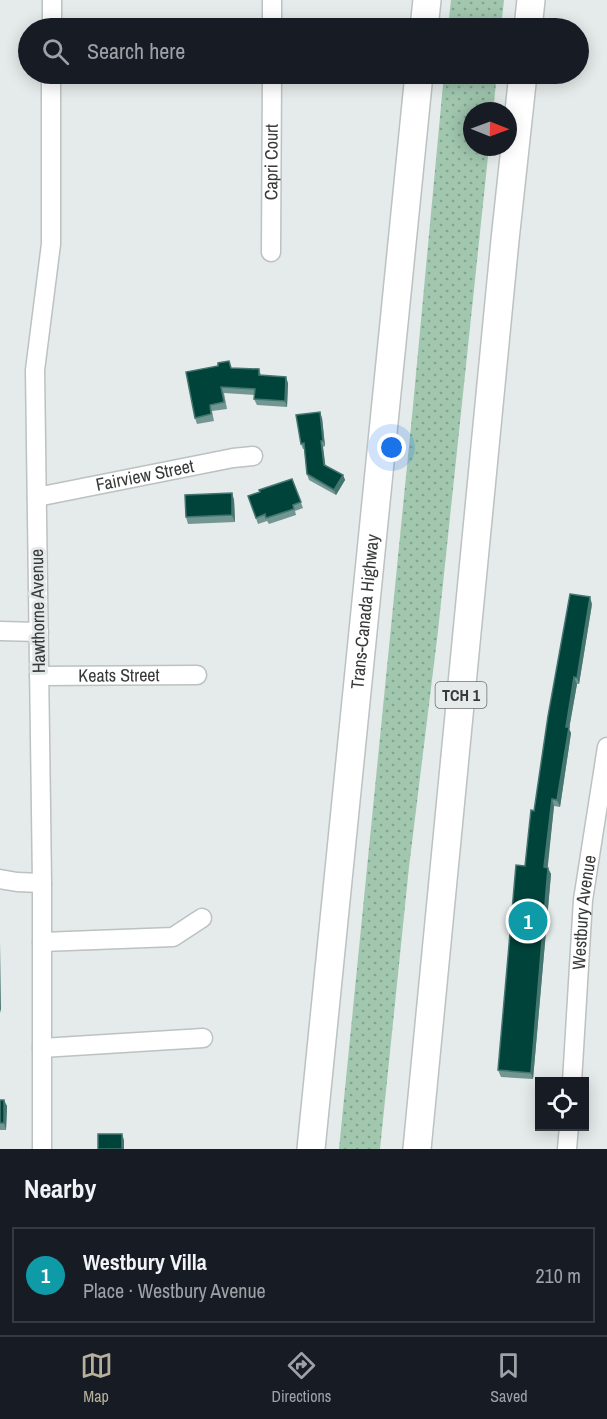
<!DOCTYPE html>
<html lang="en">
<head>
<meta charset="utf-8">
<style>
	:root { --surface:#171b24; --page:#20242c; --text:#f1f3f6; --muted:#9ea1a6; --line:#363941; --accent:#b7b19c }
	body { margin:0; font-family:"Archivo Narrow",sans-serif; background:var(--page); color:var(--text) }
	.controls { position:absolute; right:18px; bottom:18px; display:grid; overflow:hidden; border-radius:0px; box-shadow:0 3px 15px #0003 }
	.controls button { width:54px; height:54px; display:grid; place-items:center; padding:0; border:0; border-bottom:2px solid var(--line); background:var(--surface); color:var(--text); font:30px sans-serif }
	.compass { position:absolute; left:463px; top:102px; width:54px; height:54px; border-radius:50%; background:var(--surface); box-shadow:0 3px 15px #0003; rotate:91deg }
	.you { position:absolute; left:392px; top:448px; width:21px; height:21px; margin:-15px; border:4px solid #fff; border-radius:50%; background:#1a73e8; box-shadow:0 0 0 9px #1a73e833 }
	.badge { display:grid; place-items:center; width:39px; height:39px; border-radius:50%; background:var(--accent); color:#fff; font-size:20px; font-weight:700 }
	.pin { position:absolute; translate:-50% -50%; border:3px solid #fff; box-shadow:0 2px 6px #0006 }
	.list { margin:0; padding:0; list-style:none }
	h2 { display:flex; justify-content:space-between; align-items:center; height:78px; margin:0; padding:0 24px; font-size:26px }
	h2 small { font-size:20px; font-weight:400; color:var(--muted) }
	.list li { display:grid; grid-template-columns:39px 1fr auto; gap:18px; align-items:center; box-sizing:border-box; height:96px; margin:0 12px 12px; padding:0 12px; border:2px solid var(--line); border-radius:0px }
	.list b { display:block; font-size:22px; white-space:nowrap }
	.list p { margin:0; font-size:20px; white-space:nowrap; color:var(--muted) }
	.list em { font-size:20px; font-style:normal; color:var(--muted) }
	.icon { flex:none; width:33px; height:33px; fill:none; stroke:currentColor; stroke-width:2; stroke-linecap:round; stroke-linejoin:round }
	.map { position:relative; flex:none; width:607px; height:1149px; overflow:hidden }
	.search { position:absolute; background:var(--surface); box-shadow:0 3px 15px #0003; left:18px; right:18px; top:18px; height:66px; display:flex; align-items:center; gap:15px; box-sizing:border-box; padding:0 21px; border-radius:33px; color:var(--muted); font-size:22px }
	.sheet { height:186px; background:var(--surface) }
	nav { display:flex; justify-content:space-around; align-items:center; box-sizing:border-box; height:84px; border-top:2px solid var(--line); background:var(--surface); font-size:16px; color:var(--muted) }
	nav a { display:grid; justify-items:center; gap:3px }
	nav .on { color:var(--accent) }
	.map>svg:first-child { display:block }
	.grass { fill:url(#grass-dots) }
	.lines { fill:none; stroke-linecap:round; stroke-linejoin:round }
	.minor-casing { stroke:#bcc1c1; stroke-width:21 }
	.highway-casing { stroke:#bcc1c1; stroke-width:30 }
	.minor { stroke:#fff; stroke-width:18 }
	.highway { stroke:#fff; stroke-width:27 }
	.wall { fill:#729692 }
	.shaded-wall { fill:#45756f }
	.building { fill:#00433a; stroke:#45756f; stroke-width:1.5 }
	.labels { text-anchor:middle; stroke-width:6; stroke-linejoin:round; paint-order:stroke }
	.shield { fill:#e5eaea; stroke:#6c6f6f; stroke-width:1.5 }
	.shield-label { font-size:16px; font-weight:bold; fill:#383a3a }
	.street-label { font-size:18px; fill:#383a3a; stroke:#e5eaea }
</style>
</head>
<body>
<div class="map">
<svg width="607" height="1149" viewBox="0 0 607 1149">
	<defs>
		<pattern id="grass-dots" width="8" height="8" patternUnits="userSpaceOnUse" patternTransform="scale(1.5)"><rect width="8" height="8" fill="#a1c7af"/><path d="M2 2h.1M6 6h.1" fill="none" stroke="#84a38f" stroke-width="1.8" stroke-linecap="round"/></pattern>
	</defs>
	<rect width="100%" height="100%" fill="#e5eaea"/>
	<g class="grass">
		<polygon points="451,0 504,0 501,28 448,28"/>
		<polygon points="444,74 497,74 493,111 472,111 472,147 489,147 438,631 409,867 380,1149 339,1149 413,406"/>
	</g>
	<g class="lines">
		<defs>
			<g id="minor">
				<polyline points="52,28 52,0"/>
				<polyline points="272,28 272,0"/>
				<path id="s1" d="M 271,252 L 272,74"/>
				<path id="s2" d="M 37,497 L 233,458 L 253,456"/>
				<polyline points="0,631 39,632"/>
				<path id="s3" d="M 39,676 L 197,675"/>
				<polyline points="0,879 17,882 42,883"/>
				<polyline points="42,942 173,937 202,918"/>
				<polyline points="42,1048 203,1038"/>
				<path id="s4" d="M 572,1082 L 583,900 L 607,747"/>
				<polyline points="42,1149 42,883 35,370 51,244 51,74"/>
				<polyline points="567,1149 569,1126"/>
			</g>
			<g id="highway">
				<polyline points="424,28 427,0"/>
				<polyline points="528,28 531,0"/>
				<path id="s5" d="M 311,1149 L 419,74"/>
				<polyline points="417,1149 505,240 523,74"/>
			</g>
		</defs>
		<use href="#minor" class="minor-casing"/>
		<use href="#highway" class="highway-casing"/>
		<use href="#minor" class="minor"/>
		<use href="#highway" class="highway"/>
	</g>
	<g class="wall">
		<polygon points="232,368 259,369 261,375 288,383 287,407 257,405 254,399 255,395 224,393 227,409 212,411 214,421 197,424 195,418"/>
		<polygon points="322,418 325,446 323,447 325,465 343,475 345,480 336,495 309,480 307,474 304,449 303,449 301,444"/>
		<polygon points="292,479 303,508 295,511 296,515 269,524 267,521 258,524 248,496"/>
		<polygon points="232,493 234,500 235,522 188,524 186,517"/>
		<polygon points="592,604 579,684 577,684 569,729 571,733 560,807 554,806 547,868 551,874 533,1079 501,1077 498,1070 525,866 534,811"/>
		<polygon points="0,1100 7,1106 6,1130 0,1130"/>
	</g>
	<g class="shaded-wall">
		<polygon points="286,377 288,383 287,407 285,401"/>
		<polygon points="320,412 322,418 325,446 323,441"/>
		<polygon points="321,441 323,447 326,470 324,465"/>
		<polygon points="343,475 345,480 336,495 334,490"/>
		<polygon points="232,493 234,500 235,522 232,515"/>
		<polygon points="590,597 592,604 579,684 577,678"/>
		<polygon points="574,677 577,684 569,729 571,733 560,807 557,800 566,727"/>
		<polygon points="552,799 554,806 547,874 544,867"/>
		<polygon points="548,868 551,874 533,1079 531,1073"/>
		<polygon points="0,941 0,942 1,1013 0,1009"/>
		<polygon points="4,1100 7,1106 6,1130 4,1123"/>
		<polygon points="122,1134 124,1140 124,1149 122,1149"/>
	</g>
	<g class="building">
		<polygon points="229,361 231,368 259,369 259,375 286,377 285,401 254,399 255,389 221,387 224,402 210,405 211,414 195,418 186,372 218,366 218,363"/>
		<polygon points="320,412 323,441 321,441 324,465 343,475 334,490 307,474 304,443 301,444 296,415"/>
		<polygon points="292,479 301,502 293,505 294,509 266,518 265,514 256,518 248,496 260,492 259,490"/>
		<polygon points="232,493 232,515 186,517 185,495"/>
		<polygon points="570,594 590,597 577,678 574,677 566,727 569,727 557,800 552,799 544,867 548,868 531,1073 498,1070 516,865 525,866 531,810 534,811 548,716"/>
		<rect x="0" y="1100" width="4" height="23"/>
		<rect x="98" y="1134" width="24" height="15"/>
	</g>
	<g class="labels">
		<rect class="shield" x="435.5" y="682" width="51" height="26" rx="4.5"/>
		<g class="shield-label">
			<text x="461" y="701">TCH 1</text>
		</g>
		<g class="street-label">
			<text dy="6" stroke="none"><textPath href="#s1" startOffset="90">Capri Court</textPath></text>
			<text dy="6" stroke="none"><textPath href="#s2" startOffset="110">Fairview Street</textPath></text>
			<text transform="translate(38 611) rotate(-91)" y="6">Hawthorne Avenue</text>
			<text dy="6" stroke="none"><textPath href="#s5" startOffset="540">Trans-Canada Highway</textPath></text>
			<text dy="6" stroke="none"><textPath href="#s3" startOffset="80">Keats Street</textPath></text>
			<text dy="6" stroke="none"><textPath href="#s4" startOffset="170">Westbury Avenue</textPath></text>
		</g>
	</g>
</svg>
<div class="controls">
<button><svg class="icon" aria-label="locate" viewBox="0 0 24 24"><circle cx="12" cy="12" r="6"/><path d="M12 2v4M12 18v4M2 12h4M18 12h4"/></svg></button>
</div>
<svg class="compass" viewBox="-18 -18 36 36"><path d="M0-13l5 13h-10z" fill="#e53935"/><path d="M0 13l5-13h-10z" fill="#9ea1a6"/></svg>
<div class="you"></div>
<div class="pin badge" style="left:528px;top:921px;background:#0f9aa8">1</div>
<div class="search"><svg class="icon" aria-label="search" viewBox="0 0 24 24"><circle cx="10" cy="10" r="6"/><path d="M15 15l6 6"/></svg>Search here</div>
</div>
<section class="sheet">
<h2>Nearby<small></small></h2>
<ul class="list">
<li><span class="badge" style="background:#0f9aa8">1</span><div><b>Westbury Villa</b><p>Place · Westbury Avenue</p></div><em>210 m</em></li>
</ul>
</section>
<nav>
<a class="on"><svg class="icon" aria-label="map" viewBox="0 0 24 24"><path d="M3 6l6-2 6 2 6-2v14l-6 2-6-2-6 2zM9 4v14M15 6v14"/></svg>Map</a>
<a><svg class="icon" aria-label="directions" viewBox="0 0 24 24"><path d="M12 3l9 9-9 9-9-9zM9 14v-3h6M13 9l2 2-2 2"/></svg>Directions</a>
<a><svg class="icon" aria-label="saved" viewBox="0 0 24 24"><path d="M7 4h10v16l-5-4-5 4z"/></svg>Saved</a>
</nav>
</body>
</html>
